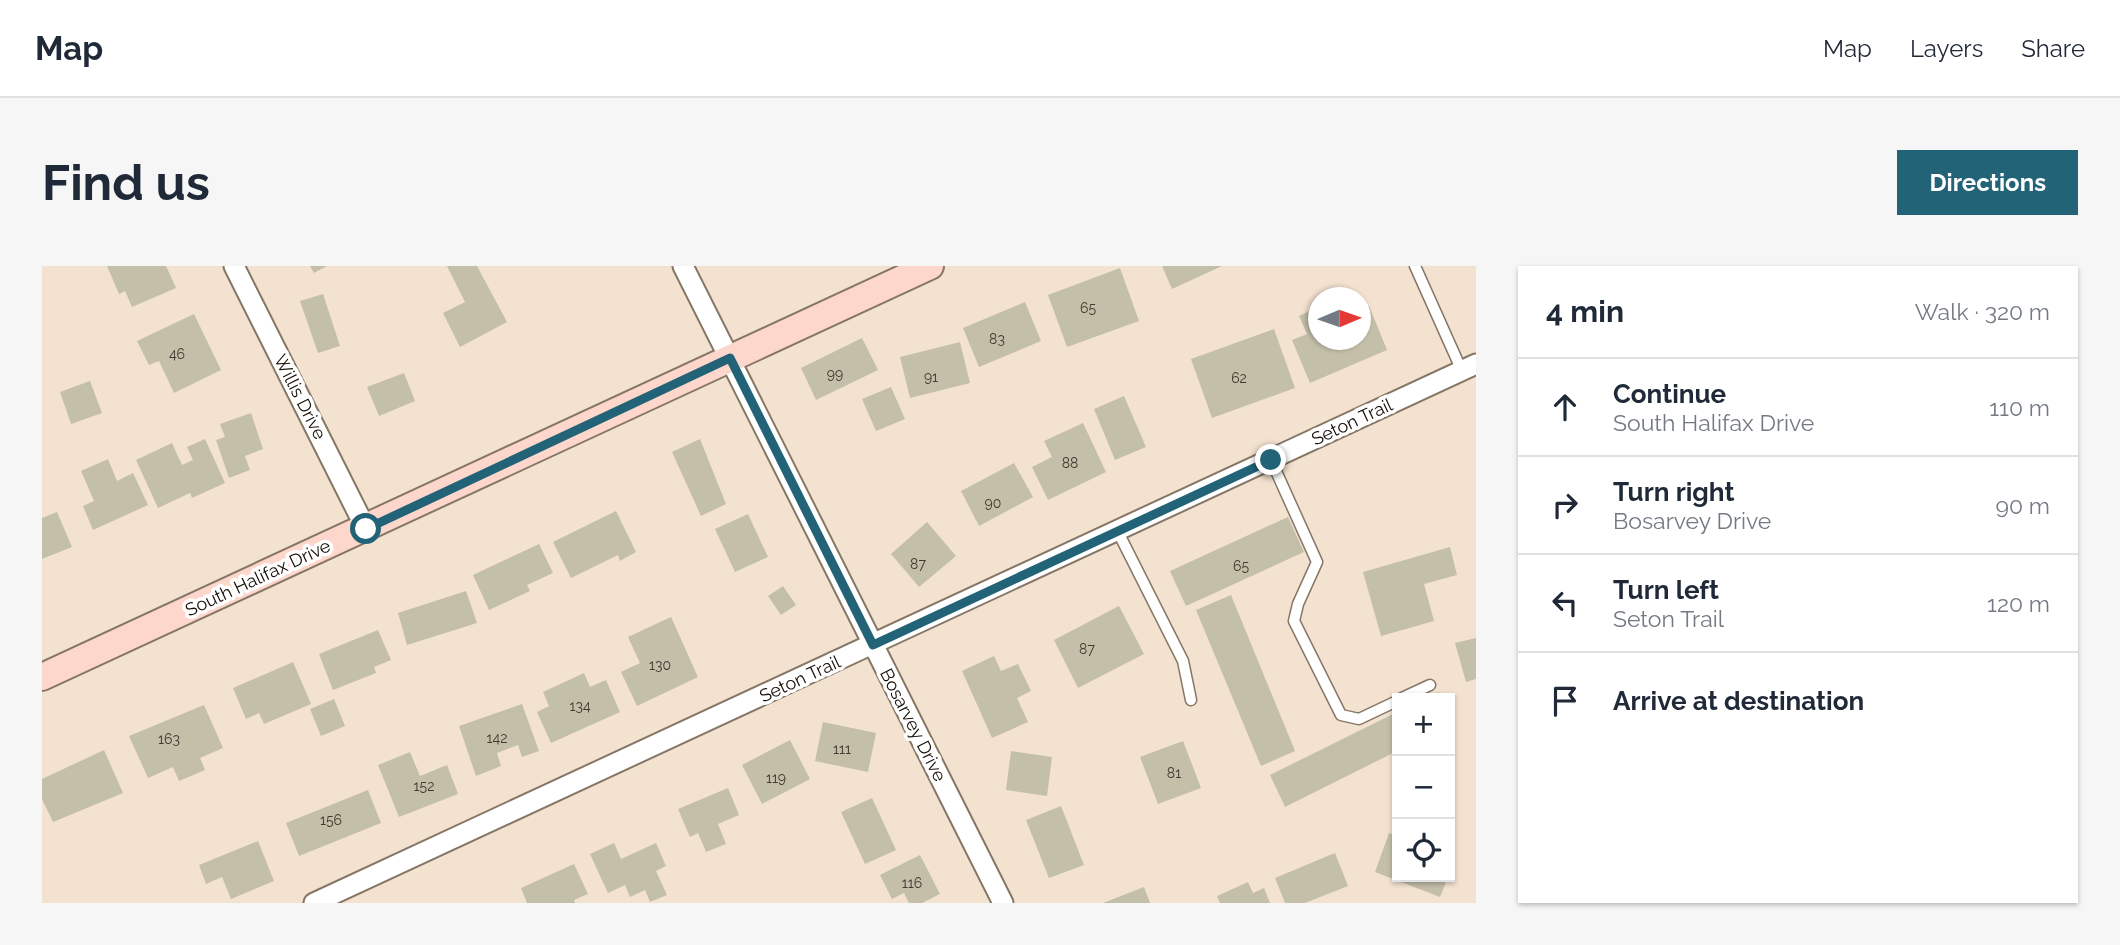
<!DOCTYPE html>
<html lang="en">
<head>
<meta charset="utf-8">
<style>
	:root { --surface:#fff; --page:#f6f6f7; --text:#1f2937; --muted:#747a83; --line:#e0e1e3; --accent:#226378 }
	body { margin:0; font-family:Raleway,sans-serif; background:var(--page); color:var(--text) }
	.controls { position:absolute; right:21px; bottom:21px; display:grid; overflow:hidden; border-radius:0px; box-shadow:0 2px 5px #0004 }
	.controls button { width:63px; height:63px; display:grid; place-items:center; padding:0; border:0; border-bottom:2px solid var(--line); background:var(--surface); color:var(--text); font:35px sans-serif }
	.compass { position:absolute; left:1266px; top:21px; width:63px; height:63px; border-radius:50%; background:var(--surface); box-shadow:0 2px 5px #0004; rotate:88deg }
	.stop { position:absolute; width:21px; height:21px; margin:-16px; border:5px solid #226378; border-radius:50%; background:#fff }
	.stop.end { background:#226378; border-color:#fff; box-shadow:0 2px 7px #0008 }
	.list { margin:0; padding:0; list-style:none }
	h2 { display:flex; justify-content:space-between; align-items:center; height:91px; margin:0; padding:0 28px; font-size:30px }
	h2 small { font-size:23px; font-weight:400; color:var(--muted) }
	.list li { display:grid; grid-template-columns:46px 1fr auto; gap:21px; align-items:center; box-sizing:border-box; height:98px; padding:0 28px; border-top:2px solid var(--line) }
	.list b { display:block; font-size:26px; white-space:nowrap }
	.list p { margin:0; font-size:23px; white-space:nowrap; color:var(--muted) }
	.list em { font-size:23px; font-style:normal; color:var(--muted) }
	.icon { flex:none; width:38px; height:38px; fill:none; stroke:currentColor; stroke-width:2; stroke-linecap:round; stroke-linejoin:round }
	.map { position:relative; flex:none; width:1434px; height:637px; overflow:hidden; border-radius:0px }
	header { display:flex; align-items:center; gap:42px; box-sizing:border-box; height:98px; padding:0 35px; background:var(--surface); border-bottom:2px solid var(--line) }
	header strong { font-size:33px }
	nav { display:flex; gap:38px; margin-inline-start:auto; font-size:24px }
	.intro { display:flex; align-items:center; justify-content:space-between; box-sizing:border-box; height:168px; padding:0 42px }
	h1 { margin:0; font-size:49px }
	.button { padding:18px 32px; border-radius:0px; background:var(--accent); color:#fff; font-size:24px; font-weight:700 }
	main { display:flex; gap:42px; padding:0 42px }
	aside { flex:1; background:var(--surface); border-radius:0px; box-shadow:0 2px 5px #0004 }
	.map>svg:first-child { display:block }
	.building { fill:#c3bfa9 }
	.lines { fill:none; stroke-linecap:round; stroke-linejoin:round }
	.lane-casing { stroke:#867666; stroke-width:13 }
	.street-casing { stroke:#867666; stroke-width:23 }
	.secondary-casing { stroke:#867666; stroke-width:30 }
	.lane { stroke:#fff; stroke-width:10 }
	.street { stroke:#fff; stroke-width:19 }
	.secondary { stroke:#fdd7cc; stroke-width:26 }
	.route { stroke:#226378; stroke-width:9 }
	.labels { text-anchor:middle; stroke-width:7; stroke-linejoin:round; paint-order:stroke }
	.number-label { font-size:14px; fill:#403a30 }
	.street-label { font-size:18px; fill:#140e08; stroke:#fff }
</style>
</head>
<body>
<header>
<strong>Map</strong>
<nav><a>Map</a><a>Layers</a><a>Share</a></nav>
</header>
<div class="intro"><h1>Find us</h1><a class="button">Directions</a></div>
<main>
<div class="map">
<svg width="1434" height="637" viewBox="0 0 1434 637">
	<rect width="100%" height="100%" fill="#f4e2d0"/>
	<g class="building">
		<polygon points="65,0 124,0 134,22 90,41 83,25 77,28"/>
		<polygon points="268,0 285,0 272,7"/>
		<polygon points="405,0 435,0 465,56 418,81 401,47 423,36"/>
		<polygon points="1120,0 1180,0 1130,23"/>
		<polygon points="1078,2 1097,55 1025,81 1006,29"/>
		<polygon points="281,28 298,80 276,87 258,35"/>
		<polygon points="983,36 999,75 937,101 921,62"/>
		<polygon points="1327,40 1345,84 1268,117 1250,74 1265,68 1257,50 1276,41 1276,74 1318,74 1318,43"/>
		<polygon points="152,48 179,104 132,127 117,95 107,99 95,75"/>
		<polygon points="1232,63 1253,122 1170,152 1149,93"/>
		<polygon points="820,72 836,104 774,134 759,102"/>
		<polygon points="918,76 928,117 868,132 858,91"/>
		<polygon points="362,107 373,135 337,150 325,121"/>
		<polygon points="48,115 60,147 29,158 18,126"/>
		<polygon points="849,121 863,153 834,165 820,133"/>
		<polygon points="1082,130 1104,181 1073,194 1052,143"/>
		<polygon points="209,147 221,183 203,190 208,204 187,212 174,174 183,171 178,158"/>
		<polygon points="1041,157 1064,206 1006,234 990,201 1010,191 1002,175"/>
		<polygon points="163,173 183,217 150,232 148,227 116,242 94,194 130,177 140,199 151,194 145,181"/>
		<polygon points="658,173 684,238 659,250 630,186"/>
		<polygon points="66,193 75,215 91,207 106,239 51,264 41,240 52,235 39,205"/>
		<polygon points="972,197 991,231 937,260 919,225"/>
		<polygon points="574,245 594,286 578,295 576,289 529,312 511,276"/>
		<polygon points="15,246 30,281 0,293 0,252"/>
		<polygon points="706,248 726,291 693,306 673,263"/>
		<polygon points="1246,251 1262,286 1144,340 1128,305"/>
		<polygon points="885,256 914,290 877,321 849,288"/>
		<polygon points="497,278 511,307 485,319 488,325 447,344 431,309"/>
		<polygon points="1408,281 1415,309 1382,318 1392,355 1339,370 1321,306"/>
		<polygon points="741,320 754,339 739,349 726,330"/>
		<polygon points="424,325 435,357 365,379 356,347"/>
		<polygon points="1189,329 1253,485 1219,500 1154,344"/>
		<polygon points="1077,340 1102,388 1036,422 1012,374"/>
		<polygon points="629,351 656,411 595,440 579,406 598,397 586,371"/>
		<polygon points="336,364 349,394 332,401 334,407 291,424 277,388"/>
		<polygon points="1434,372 1434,413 1424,416 1413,377"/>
		<polygon points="952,390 959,405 976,398 989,425 975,432 986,456 950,472 920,405"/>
		<polygon points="251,396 269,438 222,458 217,447 204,453 191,422"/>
		<polygon points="542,407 548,421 564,414 578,446 509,477 495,446 507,440 501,426"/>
		<polygon points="1397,426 1400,432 1383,432"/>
		<polygon points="292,433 303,460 279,470 268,443"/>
		<polygon points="480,438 497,485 480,491 476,479 455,487 459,500 434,510 417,460"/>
		<polygon points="162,439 181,482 158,492 163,504 137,515 131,501 106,512 87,470"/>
		<polygon points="1355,446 1355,485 1243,541 1228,509"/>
		<polygon points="781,456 834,467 826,506 773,495"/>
		<polygon points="748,474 768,513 720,538 700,499"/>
		<polygon points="1141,475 1159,522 1116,538 1098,491"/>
		<polygon points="62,484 81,527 11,556 0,533 0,513"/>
		<polygon points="969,485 1010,491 1005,530 964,524"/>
		<polygon points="368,486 378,510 405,499 416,528 357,551 336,499"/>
		<polygon points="686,522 697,549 676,558 684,578 664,586 656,567 648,571 636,543"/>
		<polygon points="326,524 339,557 257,590 244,557"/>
		<polygon points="830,532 854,584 823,598 799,546"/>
		<polygon points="1019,540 1042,599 1007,612 984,554"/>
		<polygon points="1347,567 1355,570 1355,611 1406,611 1398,631 1333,606"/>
		<polygon points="216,575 232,615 189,633 180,611 164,618 157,599"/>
		<polygon points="572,577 579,593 614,577 624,600 614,605 625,629 608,636 603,624 588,631 583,619 566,627 548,588"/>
		<polygon points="1293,587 1306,620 1263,637 1243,637 1233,612"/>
		<polygon points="878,589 898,628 880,637 867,637 862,627 850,633 838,609"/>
		<polygon points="532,598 546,628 532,634 533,637 485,637 479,622"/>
		<polygon points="1206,616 1211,627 1222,622 1228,637 1178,637 1175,630"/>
		<polygon points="1102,621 1108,637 1061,637"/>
	</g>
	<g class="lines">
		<defs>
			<g id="lane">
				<polyline points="1373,0 1420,105"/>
				<polyline points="1229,194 1275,296 1256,338 1252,355 1299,449 1317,453 1355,435"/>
				<polyline points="1076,266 1141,395 1149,434"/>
				<polyline points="1360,432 1388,419"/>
			</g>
			<g id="street">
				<polyline points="192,0 324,263"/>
				<polyline points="641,0 961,637"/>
				<polyline points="272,637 1434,98"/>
			</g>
			<polyline id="secondary" points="0,411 888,0"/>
		</defs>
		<use href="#lane" class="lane-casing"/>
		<use href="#street" class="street-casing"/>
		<use href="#secondary" class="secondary-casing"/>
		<use href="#lane" class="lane"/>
		<use href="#street" class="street"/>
		<use href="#secondary" class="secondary"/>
	</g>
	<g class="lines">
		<polyline class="route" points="324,263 688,92 831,379 1229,194"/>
	</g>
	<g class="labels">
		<g class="number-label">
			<text x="1046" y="47">65</text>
			<text x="955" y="78">83</text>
			<text x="135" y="93">46</text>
			<text x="793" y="113">99</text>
			<text x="889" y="116">91</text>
			<text x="1197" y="117">62</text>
			<text x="1028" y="202">88</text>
			<text x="951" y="242">90</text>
			<text x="876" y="303">87</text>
			<text x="1199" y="305">65</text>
			<text x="1045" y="388">87</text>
			<text x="618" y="404">130</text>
			<text x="538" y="445">134</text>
			<text x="455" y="477">142</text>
			<text x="127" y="478">163</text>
			<text x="800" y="488">111</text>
			<text x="1132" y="512">81</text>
			<text x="734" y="517">119</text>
			<text x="382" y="525">152</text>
			<text x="289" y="559">156</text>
			<text x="870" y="622">116</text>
		</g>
		<g class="street-label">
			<text transform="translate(258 131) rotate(63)" y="6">Willis Drive</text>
			<text transform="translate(1310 156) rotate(-25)" y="6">Seton Trail</text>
			<text transform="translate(216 312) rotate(-25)" y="6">South Halifax Drive</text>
			<text transform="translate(758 413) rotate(-25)" y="6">Seton Trail</text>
			<text transform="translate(871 459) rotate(63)" y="6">Bosarvey Drive</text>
		</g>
	</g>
</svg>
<div class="controls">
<button>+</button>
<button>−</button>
<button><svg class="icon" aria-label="locate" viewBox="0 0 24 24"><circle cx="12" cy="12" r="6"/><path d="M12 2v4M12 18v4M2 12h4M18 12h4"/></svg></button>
</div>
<svg class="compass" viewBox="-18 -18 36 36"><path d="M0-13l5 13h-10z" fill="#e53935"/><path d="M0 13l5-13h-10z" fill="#747a83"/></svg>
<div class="stop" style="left:324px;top:263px"></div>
<div class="stop end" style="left:1229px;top:194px"></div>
</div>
<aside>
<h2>4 min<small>Walk · 320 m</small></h2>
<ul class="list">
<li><svg class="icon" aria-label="ahead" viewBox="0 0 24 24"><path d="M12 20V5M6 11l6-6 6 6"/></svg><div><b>Continue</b><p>South Halifax Drive</p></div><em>110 m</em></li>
<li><svg class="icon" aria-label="right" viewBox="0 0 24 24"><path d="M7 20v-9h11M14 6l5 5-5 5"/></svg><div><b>Turn right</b><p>Bosarvey Drive</p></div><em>90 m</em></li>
<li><svg class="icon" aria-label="left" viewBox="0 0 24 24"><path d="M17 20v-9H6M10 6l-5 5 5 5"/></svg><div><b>Turn left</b><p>Seton Trail</p></div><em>120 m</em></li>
<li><svg class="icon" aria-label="arrive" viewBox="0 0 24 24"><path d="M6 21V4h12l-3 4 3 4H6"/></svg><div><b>Arrive at destination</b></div></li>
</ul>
</aside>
</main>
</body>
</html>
